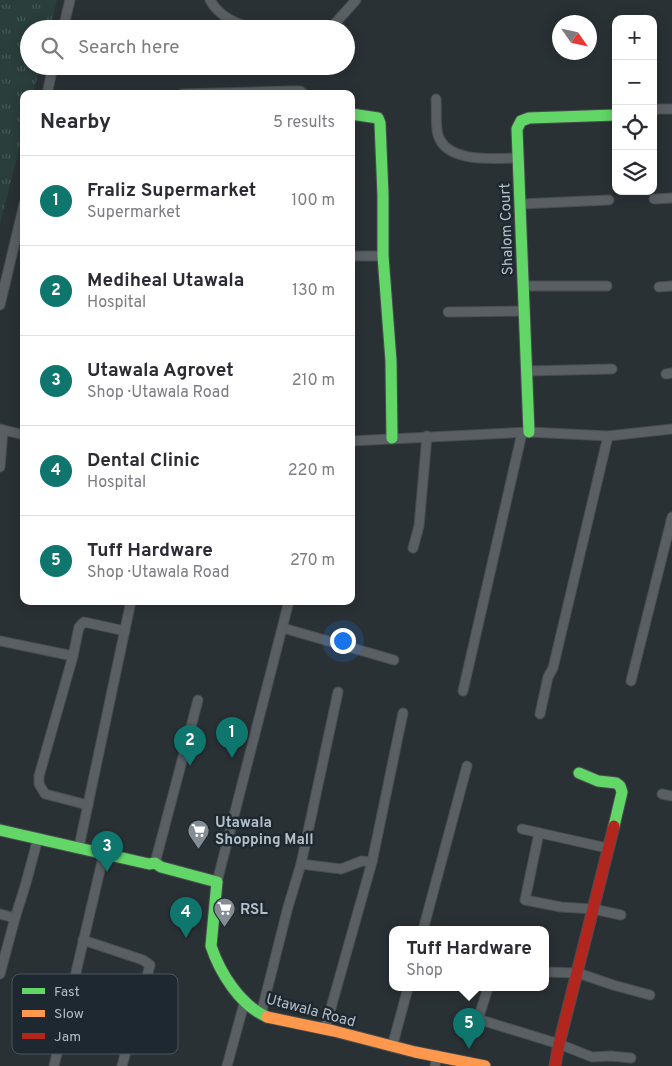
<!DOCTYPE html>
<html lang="en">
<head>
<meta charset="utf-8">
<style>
	:root { --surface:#fff; --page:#f2f2f3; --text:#2b2b33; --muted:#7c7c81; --line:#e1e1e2; --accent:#0f766e }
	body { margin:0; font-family:Overpass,sans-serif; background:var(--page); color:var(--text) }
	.controls { position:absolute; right:15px; top:15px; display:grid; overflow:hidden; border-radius:10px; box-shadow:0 2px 12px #0003 }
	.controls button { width:45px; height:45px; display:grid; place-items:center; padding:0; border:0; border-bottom:1px solid var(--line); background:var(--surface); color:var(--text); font:25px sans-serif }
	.compass { position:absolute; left:552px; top:15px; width:45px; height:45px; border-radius:50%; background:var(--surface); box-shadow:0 2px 12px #0003; rotate:124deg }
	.you { position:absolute; left:342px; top:640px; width:18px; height:18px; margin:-12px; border:4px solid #fff; border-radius:50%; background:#1a73e8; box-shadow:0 0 0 8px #1a73e833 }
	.badge { display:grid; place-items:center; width:32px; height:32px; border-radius:50%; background:var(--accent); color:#fff; font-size:16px; font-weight:700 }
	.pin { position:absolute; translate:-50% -41px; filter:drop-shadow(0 1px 2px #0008) }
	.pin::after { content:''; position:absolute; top:26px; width:18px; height:15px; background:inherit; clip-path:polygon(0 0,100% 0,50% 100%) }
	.popup { position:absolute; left:389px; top:926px; width:160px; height:65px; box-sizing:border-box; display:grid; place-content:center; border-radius:10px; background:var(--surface); filter:drop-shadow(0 1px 4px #0005); font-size:16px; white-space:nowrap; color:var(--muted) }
	.popup b { font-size:19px; color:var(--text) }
	.popup::after { content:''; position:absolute; left:50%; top:100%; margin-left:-10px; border:10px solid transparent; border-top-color:var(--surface) }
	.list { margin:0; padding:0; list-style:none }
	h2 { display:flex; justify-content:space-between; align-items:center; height:65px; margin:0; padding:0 20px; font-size:21px }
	h2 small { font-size:16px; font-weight:400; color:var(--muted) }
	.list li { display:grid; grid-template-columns:32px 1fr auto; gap:15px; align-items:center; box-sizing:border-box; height:90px; padding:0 20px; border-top:1px solid var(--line) }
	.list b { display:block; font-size:19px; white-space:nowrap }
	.list p { margin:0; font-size:16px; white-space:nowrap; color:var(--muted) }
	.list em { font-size:16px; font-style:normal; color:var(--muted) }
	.icon { flex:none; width:28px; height:28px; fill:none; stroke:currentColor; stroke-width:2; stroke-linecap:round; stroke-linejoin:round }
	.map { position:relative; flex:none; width:672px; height:1066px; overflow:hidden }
	.search { position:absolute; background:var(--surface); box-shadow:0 2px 12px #0003; left:20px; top:20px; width:335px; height:55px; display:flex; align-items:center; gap:12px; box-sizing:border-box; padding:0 18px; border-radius:28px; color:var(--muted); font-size:19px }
	.panel { position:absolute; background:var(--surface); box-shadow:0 2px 12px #0003; left:20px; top:90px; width:335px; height:515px; border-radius:10px }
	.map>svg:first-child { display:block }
	.grass { fill:url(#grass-tufts) }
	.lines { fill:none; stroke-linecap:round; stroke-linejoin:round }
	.street-casing { stroke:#484d50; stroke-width:11 }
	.fast-casing { stroke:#484d50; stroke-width:13 }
	.slow-casing { stroke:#484d50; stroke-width:13 }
	.jam-casing { stroke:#484d50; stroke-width:13 }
	.street { stroke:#5a5f64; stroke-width:9 }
	.fast { stroke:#63d668; stroke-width:11 }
	.slow { stroke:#ff974d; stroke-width:11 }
	.jam { stroke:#b3261e; stroke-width:11 }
	.labels { text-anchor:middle; stroke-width:5; stroke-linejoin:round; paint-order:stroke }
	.street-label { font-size:15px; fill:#b4bec6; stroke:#1e2830 }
	.poi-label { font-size:15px; font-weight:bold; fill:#b4bec6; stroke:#1e2830; text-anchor:start }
	.key { fill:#1e2830; stroke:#4b555d; stroke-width:1 }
	.key-label { font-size:14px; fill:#b4bec6 }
</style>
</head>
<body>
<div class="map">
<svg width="672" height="1066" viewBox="0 0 672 1066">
	<defs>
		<pattern id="grass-tufts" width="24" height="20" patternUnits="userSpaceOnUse" patternTransform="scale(1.25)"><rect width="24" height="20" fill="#2a3e3c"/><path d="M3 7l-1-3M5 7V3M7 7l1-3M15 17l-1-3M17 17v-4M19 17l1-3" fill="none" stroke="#465857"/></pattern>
	</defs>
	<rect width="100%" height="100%" fill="#2a3135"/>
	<polygon class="grass" points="0,0 57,0 50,29 29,29 29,66 40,66 33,94 24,94 24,131 0,224"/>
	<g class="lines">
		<defs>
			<g id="street">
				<path d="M 210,0 C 219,17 237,24 255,29"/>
				<polyline points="63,29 70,0"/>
				<polyline points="330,29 356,0"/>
				<polyline points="47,94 53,66"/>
				<polyline points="182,94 290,91 300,91 304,94"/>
				<path d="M 436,99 C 437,110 435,124 438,135 C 447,164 495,158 518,158"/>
				<polyline points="653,109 672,109"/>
				<polyline points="654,199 672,198"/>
				<polyline points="520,204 609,200"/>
				<polyline points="351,256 383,256"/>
				<polyline points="523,286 607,286"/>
				<polyline points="659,287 672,286"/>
				<polyline points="0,305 24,204"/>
				<polyline points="448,312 524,311"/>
				<polyline points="527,371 612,369"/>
				<polyline points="666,374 672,373"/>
				<polyline points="0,429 24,435"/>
				<polyline points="351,441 529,432 608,436 672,429"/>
				<polyline points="0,467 3,430"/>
				<polyline points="413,548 419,526 427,436"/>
				<polyline points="283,628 394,660"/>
				<polyline points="0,641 73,656"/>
				<polyline points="631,681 672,517"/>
				<polyline points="463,691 522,433"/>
				<polyline points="540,714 548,677 553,668 608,436"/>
				<polyline points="662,794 672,796"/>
				<polyline points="88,805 45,794 39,784 39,776 73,656 79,627 84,622 125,631"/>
				<polyline points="522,829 607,848"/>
				<polyline points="539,833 525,900 561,907 593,909 621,915"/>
				<polyline points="79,847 131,601"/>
				<polyline points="155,863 198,700"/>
				<polyline points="301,864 341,869 362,861 372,862"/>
				<polyline points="217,882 289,601"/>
				<polyline points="0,914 15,918 0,974"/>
				<polyline points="15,918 26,883 38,838"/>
				<polyline points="423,930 467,766"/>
				<polyline points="83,940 143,960 150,965 122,1066"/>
				<polyline points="545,972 578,973 613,985 650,995"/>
				<polyline points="488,988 479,1016 481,1020 559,1044 592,1057 611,1056 631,1058"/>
				<polyline points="261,1014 288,907 301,864 338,692"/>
				<polyline points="325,1029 372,862 403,713"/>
				<polyline points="392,1047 408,988"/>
				<polyline points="54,1066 104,853"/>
				<polyline points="227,1066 245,1000"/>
				<polyline points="435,1066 437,1055"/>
			</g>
			<g id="fast">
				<polyline points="351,114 378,118 380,123 383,195 383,256 391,361 392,438"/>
				<polyline points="529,432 517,129 521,121 529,118 616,115"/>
				<polyline points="579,773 598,781 616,783 620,786 622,792 614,826"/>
				<path d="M 0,830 L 149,864 L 155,863 L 161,867 L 217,882 L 211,946 C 220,973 240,1005 267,1017"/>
			</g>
			<polyline id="slow" points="267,1017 334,1031 415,1052 485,1066"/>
			<polyline id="jam" points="555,1066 559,1044 614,826"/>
		</defs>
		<use href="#street" class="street-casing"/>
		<use href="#fast" class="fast-casing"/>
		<use href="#slow" class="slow-casing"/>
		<use href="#jam" class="jam-casing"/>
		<use href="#street" class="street"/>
		<use href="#fast" class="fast"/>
		<use href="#slow" class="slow"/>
		<use href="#jam" class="jam"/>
	</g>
	<defs>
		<symbol id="supermarket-pin" viewBox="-11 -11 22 30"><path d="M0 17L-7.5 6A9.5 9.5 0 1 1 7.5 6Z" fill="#848d93" stroke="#1e2830"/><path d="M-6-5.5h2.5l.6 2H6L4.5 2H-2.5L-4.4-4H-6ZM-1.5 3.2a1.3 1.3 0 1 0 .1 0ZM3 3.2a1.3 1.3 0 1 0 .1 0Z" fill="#fff"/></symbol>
	</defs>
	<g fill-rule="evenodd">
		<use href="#supermarket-pin" x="186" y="818" width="25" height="34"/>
		<use href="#supermarket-pin" x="212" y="896" width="25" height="34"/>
	</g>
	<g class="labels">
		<g class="street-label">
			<text transform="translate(506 229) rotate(-92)" y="5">Shalom Court</text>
			<text transform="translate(311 1010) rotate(15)" y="5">Utawala Road</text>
		</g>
		<g class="poi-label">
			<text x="215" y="827">Utawala<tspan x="215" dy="17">Shopping Mall</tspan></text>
			<text x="240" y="914">RSL</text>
		</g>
	</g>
	<rect x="12" y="974" width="166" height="80" rx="8" class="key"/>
	<rect x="22" y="988" width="23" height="6" fill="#63d668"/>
	<rect x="22" y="1010" width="23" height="7" fill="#ff974d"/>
	<rect x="22" y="1033" width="23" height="6" fill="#b3261e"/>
	<g class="key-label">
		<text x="54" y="996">Fast</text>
		<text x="54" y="1018">Slow</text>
		<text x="54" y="1041">Jam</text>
	</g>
</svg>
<div class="controls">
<button>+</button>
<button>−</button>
<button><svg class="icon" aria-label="locate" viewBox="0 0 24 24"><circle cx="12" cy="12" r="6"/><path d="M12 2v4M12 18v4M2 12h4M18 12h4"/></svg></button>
<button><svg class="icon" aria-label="layers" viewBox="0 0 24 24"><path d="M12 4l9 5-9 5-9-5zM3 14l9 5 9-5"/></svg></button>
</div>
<svg class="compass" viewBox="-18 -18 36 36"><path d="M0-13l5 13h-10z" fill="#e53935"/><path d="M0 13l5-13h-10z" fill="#7c7c81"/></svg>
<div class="you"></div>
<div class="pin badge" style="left:232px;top:758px">1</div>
<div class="pin badge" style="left:190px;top:766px">2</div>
<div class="pin badge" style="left:107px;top:872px">3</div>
<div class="pin badge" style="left:186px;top:938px">4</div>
<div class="pin badge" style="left:469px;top:1049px">5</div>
<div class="popup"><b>Tuff Hardware</b>Shop</div>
<div class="search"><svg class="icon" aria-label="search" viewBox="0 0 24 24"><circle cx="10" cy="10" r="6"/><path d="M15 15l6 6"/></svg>Search here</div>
<section class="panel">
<h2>Nearby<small>5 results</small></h2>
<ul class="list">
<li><span class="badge">1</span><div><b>Fraliz Supermarket</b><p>Supermarket</p></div><em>100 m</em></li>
<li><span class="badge">2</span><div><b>Mediheal Utawala</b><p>Hospital</p></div><em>130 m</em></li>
<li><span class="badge">3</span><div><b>Utawala Agrovet</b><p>Shop · Utawala Road</p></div><em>210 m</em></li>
<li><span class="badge">4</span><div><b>Dental Clinic</b><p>Hospital</p></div><em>220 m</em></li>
<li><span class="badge">5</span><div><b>Tuff Hardware</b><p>Shop · Utawala Road</p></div><em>270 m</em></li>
</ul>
</section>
</div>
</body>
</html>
